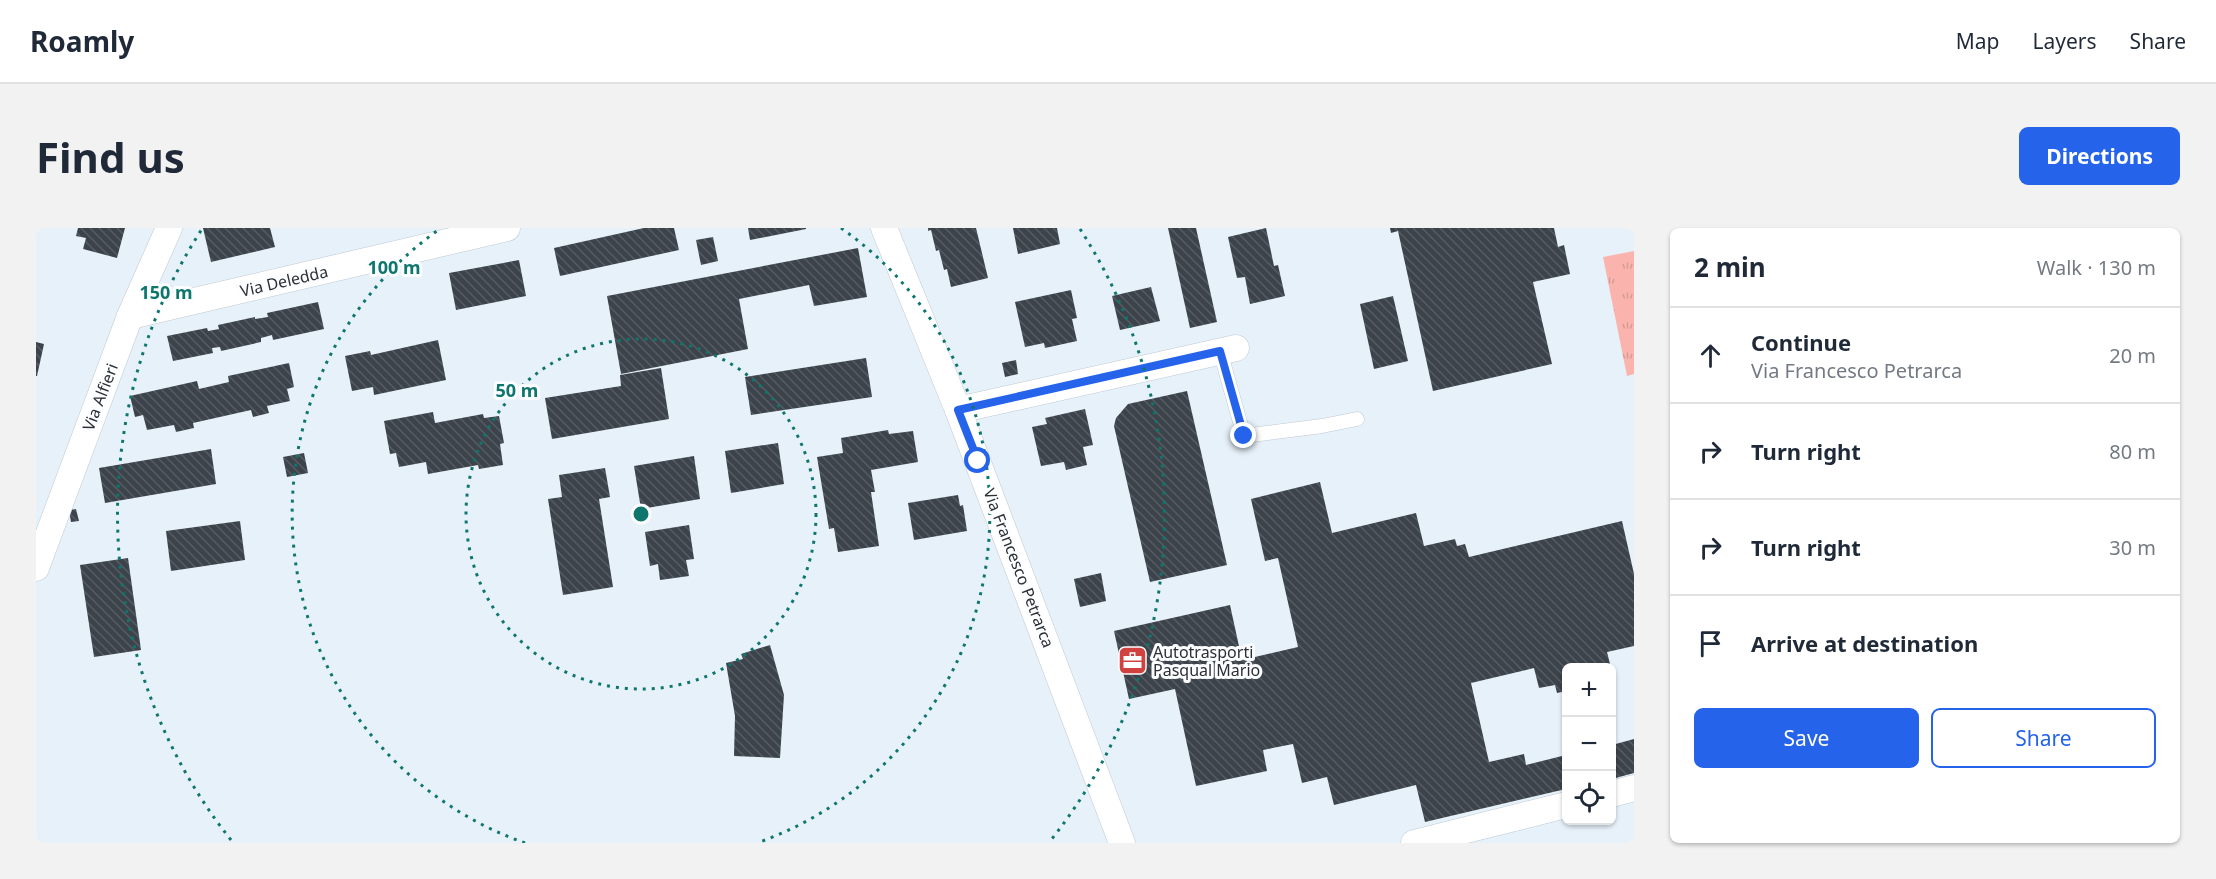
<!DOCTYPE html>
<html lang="en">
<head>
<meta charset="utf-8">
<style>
	:root { --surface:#fff; --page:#f2f2f3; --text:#1f2937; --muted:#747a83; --line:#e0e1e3; --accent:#2563eb }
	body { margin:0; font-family:"Noto Sans",sans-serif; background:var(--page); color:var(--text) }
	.controls { position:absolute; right:18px; bottom:18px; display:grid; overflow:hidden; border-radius:9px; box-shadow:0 2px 4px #0004 }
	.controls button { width:54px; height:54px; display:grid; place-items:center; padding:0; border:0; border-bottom:2px solid var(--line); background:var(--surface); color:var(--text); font:30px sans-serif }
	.stop { position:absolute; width:18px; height:18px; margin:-14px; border:4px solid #2563eb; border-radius:50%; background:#fff }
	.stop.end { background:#2563eb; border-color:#fff; box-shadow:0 2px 6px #0008 }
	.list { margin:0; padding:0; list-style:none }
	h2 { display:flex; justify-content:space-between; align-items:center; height:78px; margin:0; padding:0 24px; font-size:26px }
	h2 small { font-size:20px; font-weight:400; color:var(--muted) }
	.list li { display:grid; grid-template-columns:39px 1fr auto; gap:18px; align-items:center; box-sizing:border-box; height:96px; padding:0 24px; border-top:2px solid var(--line) }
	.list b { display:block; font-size:22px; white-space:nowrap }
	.list p { margin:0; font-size:20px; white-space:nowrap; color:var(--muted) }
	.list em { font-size:20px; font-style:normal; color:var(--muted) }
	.actions { display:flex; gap:12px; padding:18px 24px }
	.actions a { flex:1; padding:14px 0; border:2px solid var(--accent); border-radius:9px; text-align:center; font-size:21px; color:var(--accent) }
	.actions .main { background:var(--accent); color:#fff }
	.icon { flex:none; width:33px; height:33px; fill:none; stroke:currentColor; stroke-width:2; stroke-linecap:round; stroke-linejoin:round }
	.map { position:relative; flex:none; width:1598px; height:615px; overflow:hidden; border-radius:9px }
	header { display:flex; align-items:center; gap:36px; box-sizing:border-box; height:84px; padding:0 30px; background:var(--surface); border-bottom:2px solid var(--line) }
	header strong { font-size:28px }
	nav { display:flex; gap:33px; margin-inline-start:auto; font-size:21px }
	.intro { display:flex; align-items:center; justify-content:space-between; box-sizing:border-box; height:144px; padding:0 36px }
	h1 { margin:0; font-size:42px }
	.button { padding:15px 27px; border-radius:9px; background:var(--accent); color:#fff; font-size:21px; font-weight:700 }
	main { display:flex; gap:36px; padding:0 36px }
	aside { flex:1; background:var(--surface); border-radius:9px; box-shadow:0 2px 4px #0004 }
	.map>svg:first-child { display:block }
	.grass { fill:url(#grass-tufts) }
	.building { fill:url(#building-back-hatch) }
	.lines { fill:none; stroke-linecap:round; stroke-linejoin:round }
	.service-casing { stroke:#c0c9d2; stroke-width:15 }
	.minor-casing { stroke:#c0c9d2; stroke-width:27 }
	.service { stroke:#fff; stroke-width:14 }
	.minor { stroke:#fff; stroke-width:26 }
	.route { stroke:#2563eb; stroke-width:8 }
	.ring { fill:none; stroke:#0f766e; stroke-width:3; stroke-dasharray:3 6 }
	.labels { text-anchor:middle; stroke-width:6; stroke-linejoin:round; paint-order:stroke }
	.street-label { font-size:16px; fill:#2c3034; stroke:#fbfdff }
	.poi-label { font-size:16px; fill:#2c3034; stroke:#fbfdff; text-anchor:start }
	.centre { fill:#0f766e; stroke:#fbfdff; stroke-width:3 }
	.ring-label { font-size:18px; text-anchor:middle; font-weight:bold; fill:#0f766e; stroke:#fbfdff; stroke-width:6; stroke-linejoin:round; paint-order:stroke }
</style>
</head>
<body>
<header>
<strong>Roamly</strong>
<nav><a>Map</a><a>Layers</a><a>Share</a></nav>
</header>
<div class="intro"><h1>Find us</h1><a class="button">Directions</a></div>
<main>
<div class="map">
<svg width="1598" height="615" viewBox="0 0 1598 615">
	<defs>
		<pattern id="grass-tufts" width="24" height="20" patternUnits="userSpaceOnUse" patternTransform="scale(1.5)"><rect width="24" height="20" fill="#fbb4ad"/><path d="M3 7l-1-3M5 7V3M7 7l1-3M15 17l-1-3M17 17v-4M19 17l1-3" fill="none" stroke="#d79b95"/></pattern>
		<pattern id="building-back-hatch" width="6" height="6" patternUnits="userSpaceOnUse" patternTransform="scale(1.5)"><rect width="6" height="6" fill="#3c434b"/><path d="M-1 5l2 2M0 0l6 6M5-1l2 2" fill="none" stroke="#565c63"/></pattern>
	</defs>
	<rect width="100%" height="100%" fill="#e7f1fa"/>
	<polygon class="grass" points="1598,23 1598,146 1591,148 1567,29"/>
	<g class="building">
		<polygon points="42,0 89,0 81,30 47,21 50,10 40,8"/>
		<polygon points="167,0 234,0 239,19 175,34"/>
		<polygon points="608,0 638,0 643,22 524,48 518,20"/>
		<polygon points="712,0 770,0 770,1 714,12"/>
		<polygon points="892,0 940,0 952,50 915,59 911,41 908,42 903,22 900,23 895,2 892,3"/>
		<polygon points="977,0 1021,0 1024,16 982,26"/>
		<polygon points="1132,0 1160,0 1181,94 1154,100"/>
		<polygon points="1230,0 1238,38 1242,37 1249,68 1214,76 1209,49 1201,50 1192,9"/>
		<polygon points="1354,0 1518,0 1522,19 1528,17 1534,46 1497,54 1516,136 1397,163 1362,3 1355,5"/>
		<polygon points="677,9 682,33 665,37 660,12"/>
		<polygon points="822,20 831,69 778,78 773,57 703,71 712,121 585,146 571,68"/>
		<polygon points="483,32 490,68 420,82 413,45"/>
		<polygon points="1115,59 1124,93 1084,102 1076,68"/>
		<polygon points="1035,62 1041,90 1036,91 1041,113 1009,120 1008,115 989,119 979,74"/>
		<polygon points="1357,68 1372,133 1338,141 1324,76"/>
		<polygon points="282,74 288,101 237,112 236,107 225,110 225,114 185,123 184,119 176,120 177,125 137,133 131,108 171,100 172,103 183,101 182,97 219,89 219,91 232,89 231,85"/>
		<polygon points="402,112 410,152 338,167 337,159 316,163 309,128 334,123 335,127"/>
		<polygon points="0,114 8,116 1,148 0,148"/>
		<polygon points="830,130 836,169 715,187 709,149"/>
		<polygon points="980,132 982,146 969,149 966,135"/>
		<polygon points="253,135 258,159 251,161 254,173 231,178 233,185 217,189 215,182 157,195 158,200 140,204 138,197 111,202 107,187 99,189 94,168 161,153 163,161 193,154 192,148"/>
		<polygon points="625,140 633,191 516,211 509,170 585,158 584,147"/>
		<polygon points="1151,163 1191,337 1114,354 1078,198 1080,190 1092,176"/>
		<polygon points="1049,181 1057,217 1047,219 1051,237 1030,242 1028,234 1005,238 996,199 1011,196 1009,190"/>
		<polygon points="397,184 399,195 447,186 448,190 463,188 468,215 464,216 467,237 443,241 442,237 392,246 390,234 363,239 360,225 354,226 348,193"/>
		<polygon points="852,202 853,206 877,203 882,234 835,242 839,264 835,264 843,318 802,324 798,300 793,301 781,229 807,225 805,210"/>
		<polygon points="742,215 748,256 695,265 689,223"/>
		<polygon points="175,221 180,256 69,275 63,240"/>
		<polygon points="268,225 272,245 251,249 247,229"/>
		<polygon points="658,228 664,271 605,281 598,238"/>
		<polygon points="569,240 574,269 563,271 577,359 527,367 512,271 526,269 523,247"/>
		<polygon points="1284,254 1296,305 1380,285 1388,318 1419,311 1421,318 1429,316 1433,329 1586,293 1598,346 1598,418 1571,424 1575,440 1530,440 1530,463 1521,465 1519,457 1503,460 1498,440 1435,455 1453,534 1488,526 1490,537 1530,527 1530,561 1389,594 1380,557 1298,577 1291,549 1266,555 1257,516 1227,522 1231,543 1160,558 1139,461 1093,471 1078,403 1194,377 1206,432 1262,419 1242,330 1229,333 1215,271"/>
		<polygon points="922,267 924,278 927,277 931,303 878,312 872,275"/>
		<polygon points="40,281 43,293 35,294 33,282"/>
		<polygon points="204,293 209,332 135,343 130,303"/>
		<polygon points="653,297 658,331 650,332 653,348 624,352 622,336 614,338 609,304"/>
		<polygon points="92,330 105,422 58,429 44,337"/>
		<polygon points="1065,345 1070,373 1044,379 1038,351"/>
		<polygon points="734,417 748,467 744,530 698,528 699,488 690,435 707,431 705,426"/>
		<polygon points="1598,511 1598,545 1576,551 1576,517"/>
	</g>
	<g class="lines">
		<defs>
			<polyline id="service" points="1184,123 1208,208 1286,198 1321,191"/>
			<g id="minor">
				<polyline points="848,0 922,182 1086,615"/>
				<polyline points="94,88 471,0"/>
				<polyline points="922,182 1200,120"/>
				<polyline points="0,340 94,88 133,0"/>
				<polyline points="1576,566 1598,560"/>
				<polyline points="1378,615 1530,577"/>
			</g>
		</defs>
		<use href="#service" class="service-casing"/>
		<use href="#minor" class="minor-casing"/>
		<use href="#service" class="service"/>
		<use href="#minor" class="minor"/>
	</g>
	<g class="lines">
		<polyline class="route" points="942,233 922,182 1184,123 1208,208"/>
	</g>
	<g class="ring">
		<circle cx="605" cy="286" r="175"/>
		<path d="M489 615A349 349 0 0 1 405 0M805 0A349 349 0 0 1 721 615"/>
		<path d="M195 612A524 524 0 0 1 166 1M1044 1A524 524 0 0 1 1015 612"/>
	</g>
	<defs>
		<symbol id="office-square" viewBox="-11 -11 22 22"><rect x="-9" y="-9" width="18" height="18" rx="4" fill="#d0413f" stroke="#fbfdff"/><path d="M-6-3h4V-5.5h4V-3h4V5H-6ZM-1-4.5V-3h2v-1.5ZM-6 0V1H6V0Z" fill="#fff"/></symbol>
	</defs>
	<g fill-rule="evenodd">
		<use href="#office-square" x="1080" y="416" width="33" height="33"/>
	</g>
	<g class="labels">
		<g class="street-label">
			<text transform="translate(248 53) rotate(-13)" y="6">Via Deledda</text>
			<text transform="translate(64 169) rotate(-69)" y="6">Via Alfieri</text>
			<text transform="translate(983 340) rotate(69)" y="6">Via Francesco Petrarca</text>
		</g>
		<g class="poi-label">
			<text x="1117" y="430">Autotrasporti<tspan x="1117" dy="18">Pasqual Mario</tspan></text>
		</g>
	</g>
	<circle cx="605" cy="286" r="9" class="centre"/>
	<g class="ring-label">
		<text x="358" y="46">100 m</text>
		<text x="130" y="71">150 m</text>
		<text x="481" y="169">50 m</text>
	</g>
</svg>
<div class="controls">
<button>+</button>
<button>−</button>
<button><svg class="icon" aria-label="locate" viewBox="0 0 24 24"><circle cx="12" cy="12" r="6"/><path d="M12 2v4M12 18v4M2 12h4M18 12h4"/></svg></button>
</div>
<div class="stop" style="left:942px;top:233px"></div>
<div class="stop end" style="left:1208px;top:208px"></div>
</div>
<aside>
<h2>2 min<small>Walk · 130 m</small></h2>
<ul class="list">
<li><svg class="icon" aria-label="ahead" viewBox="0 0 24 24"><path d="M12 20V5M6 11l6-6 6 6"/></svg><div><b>Continue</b><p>Via Francesco Petrarca</p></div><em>20 m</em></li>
<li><svg class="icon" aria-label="right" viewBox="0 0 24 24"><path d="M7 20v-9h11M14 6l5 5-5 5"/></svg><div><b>Turn right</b></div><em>80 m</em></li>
<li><svg class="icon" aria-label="right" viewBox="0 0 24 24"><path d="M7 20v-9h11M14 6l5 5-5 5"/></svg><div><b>Turn right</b></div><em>30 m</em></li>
<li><svg class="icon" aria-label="arrive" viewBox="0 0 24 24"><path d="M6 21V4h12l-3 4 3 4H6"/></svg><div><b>Arrive at destination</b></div></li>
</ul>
<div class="actions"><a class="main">Save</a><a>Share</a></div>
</aside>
</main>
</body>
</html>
